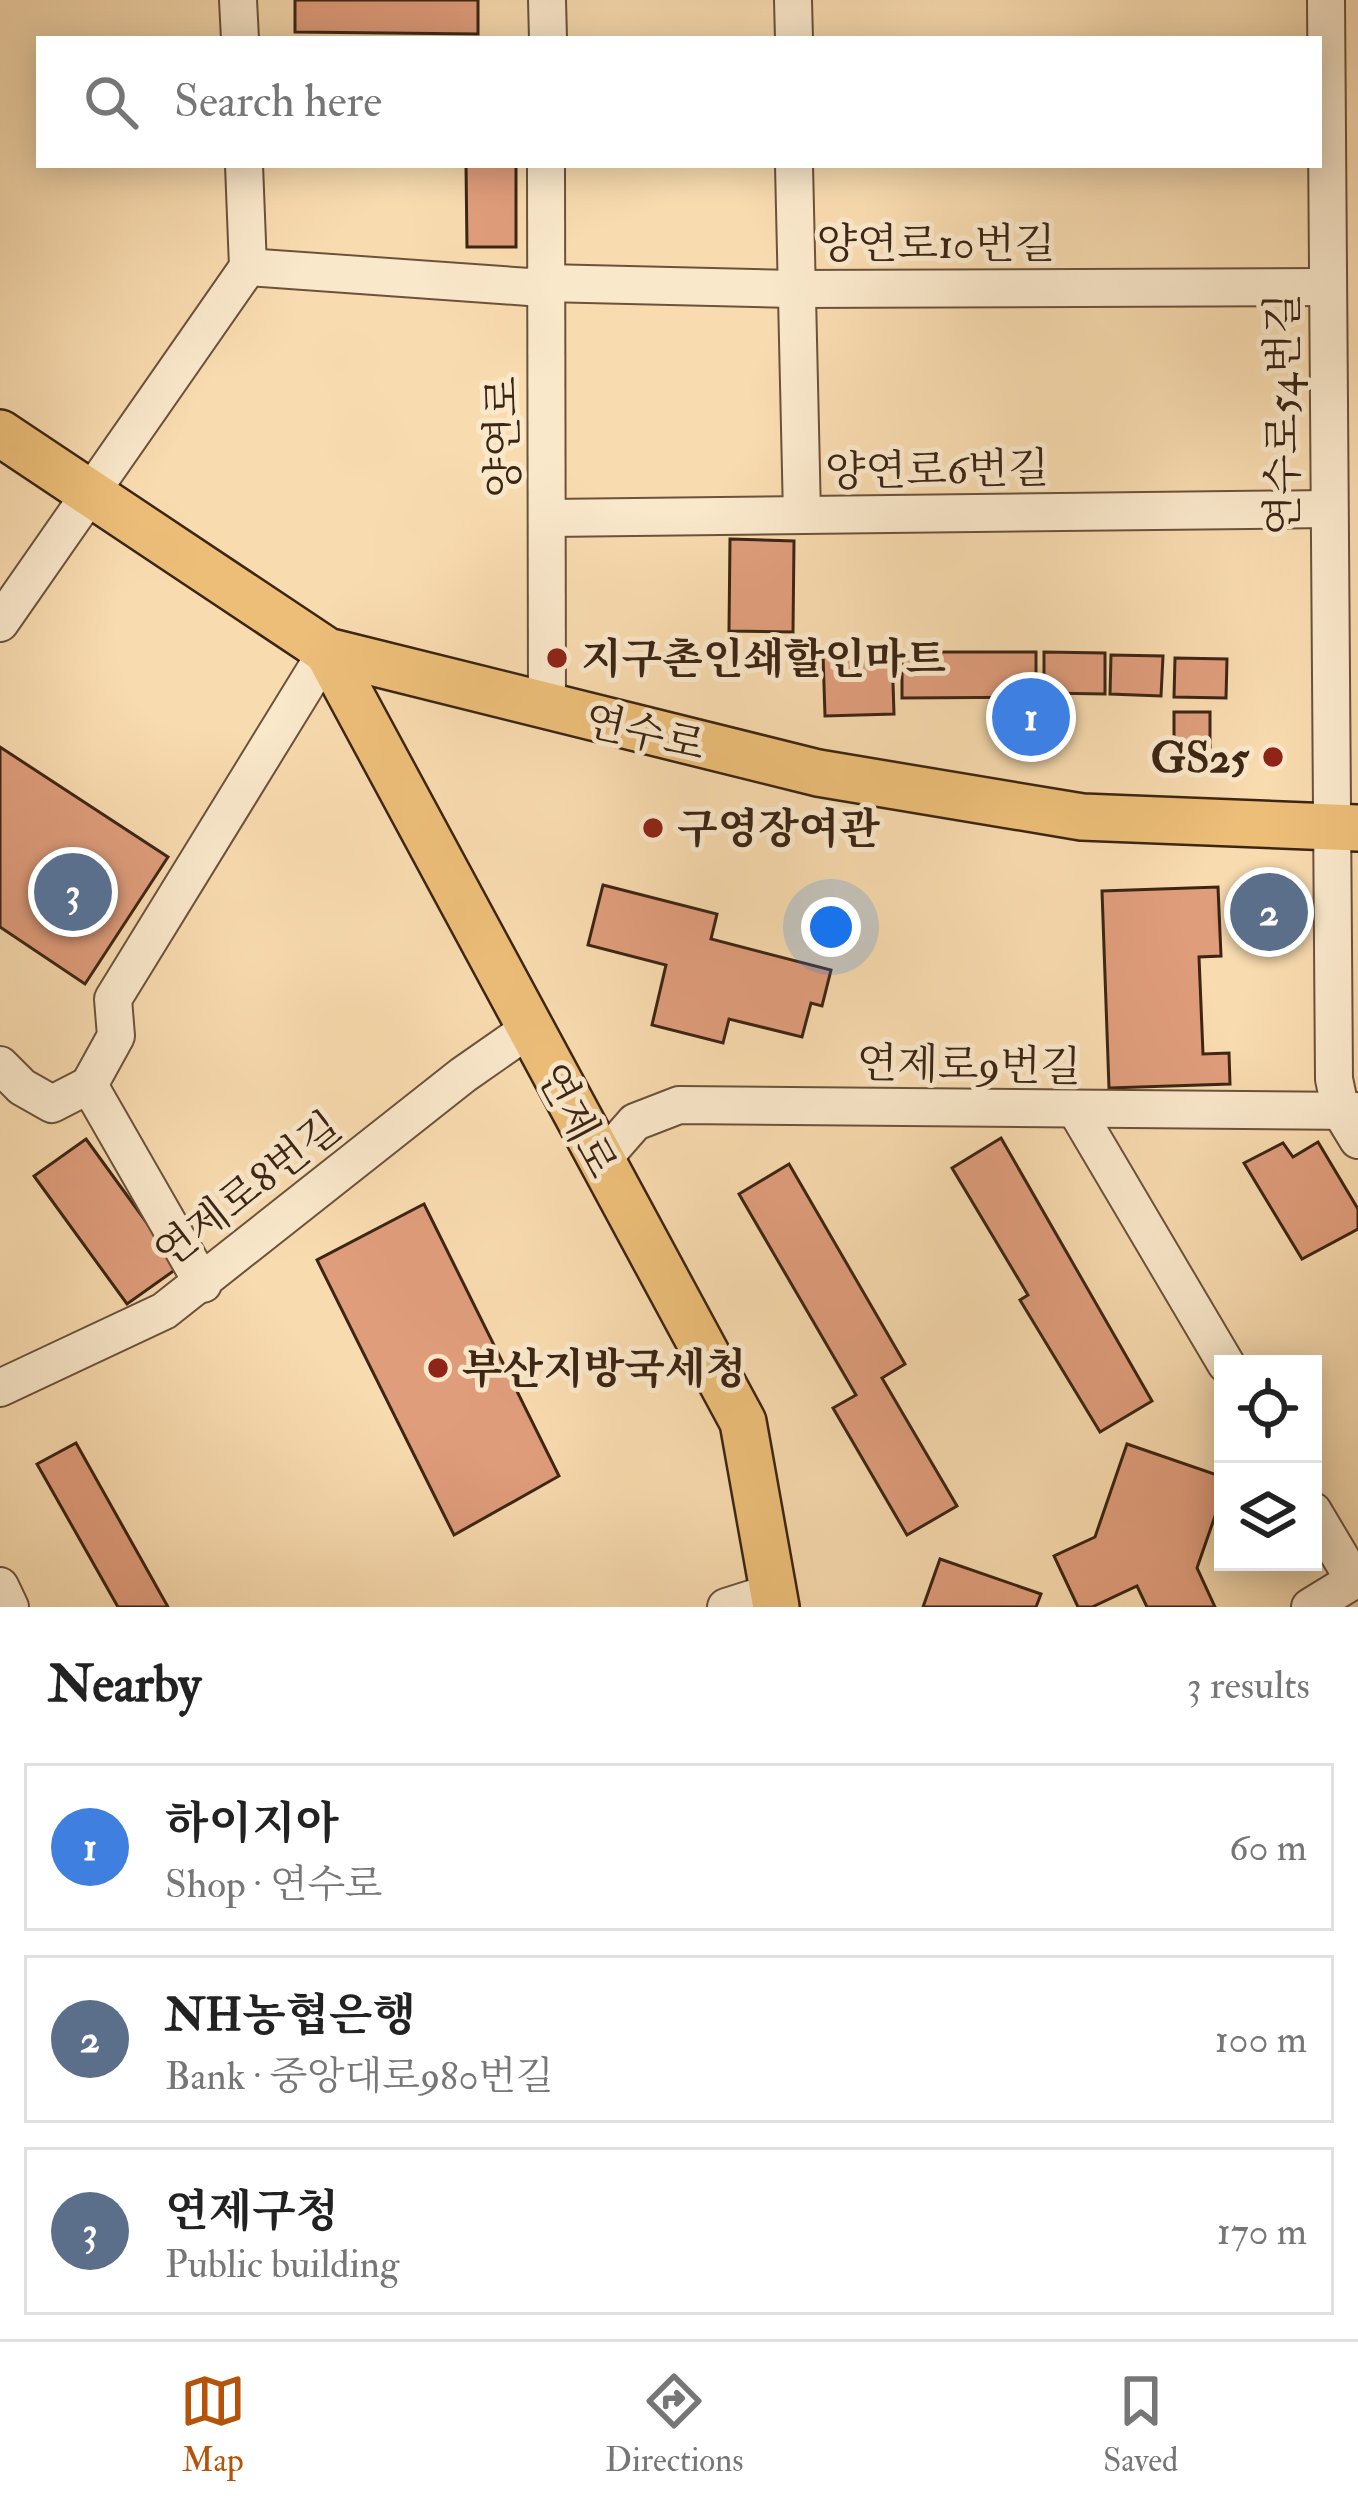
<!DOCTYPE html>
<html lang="en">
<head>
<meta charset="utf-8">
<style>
	:root { --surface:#fff; --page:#f2f2f2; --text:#222; --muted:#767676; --line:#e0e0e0; --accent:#b45309 }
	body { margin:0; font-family:"IM FELL Double Pica","Noto Serif KR",serif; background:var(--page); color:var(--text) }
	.controls { position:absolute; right:36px; bottom:36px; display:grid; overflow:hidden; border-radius:0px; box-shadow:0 6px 30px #0003 }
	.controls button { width:108px; height:108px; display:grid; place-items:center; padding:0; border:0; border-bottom:3px solid var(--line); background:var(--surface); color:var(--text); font:60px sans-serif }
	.you { position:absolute; left:831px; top:927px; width:42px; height:42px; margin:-30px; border:9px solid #fff; border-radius:50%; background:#1a73e8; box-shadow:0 0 0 18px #1a73e833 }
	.badge { display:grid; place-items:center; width:78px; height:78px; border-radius:50%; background:var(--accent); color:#fff; font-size:39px; font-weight:700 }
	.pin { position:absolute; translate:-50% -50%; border:6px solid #fff; box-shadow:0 3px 12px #0006 }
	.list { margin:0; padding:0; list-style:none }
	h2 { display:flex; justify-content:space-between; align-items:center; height:156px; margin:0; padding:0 48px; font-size:51px }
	h2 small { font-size:39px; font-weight:400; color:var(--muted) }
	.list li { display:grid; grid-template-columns:78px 1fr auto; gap:36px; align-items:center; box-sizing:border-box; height:168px; margin:0 24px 24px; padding:0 24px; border:3px solid var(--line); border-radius:0px }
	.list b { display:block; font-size:45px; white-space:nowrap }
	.list p { margin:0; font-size:39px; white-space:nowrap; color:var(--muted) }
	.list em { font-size:39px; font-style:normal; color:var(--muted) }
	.icon { flex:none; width:66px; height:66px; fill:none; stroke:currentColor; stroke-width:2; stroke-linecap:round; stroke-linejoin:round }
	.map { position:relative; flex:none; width:1358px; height:1607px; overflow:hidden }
	.search { position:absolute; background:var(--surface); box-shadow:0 6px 30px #0003; left:36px; right:36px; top:36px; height:132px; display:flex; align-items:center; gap:30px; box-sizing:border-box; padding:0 42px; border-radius:0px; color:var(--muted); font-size:45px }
	.sheet { height:732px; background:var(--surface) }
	nav { display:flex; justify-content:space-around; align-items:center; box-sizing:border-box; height:168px; border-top:3px solid var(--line); background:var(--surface); font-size:33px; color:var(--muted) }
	nav a { display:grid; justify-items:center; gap:6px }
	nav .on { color:var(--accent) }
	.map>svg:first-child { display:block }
	.building { fill:#e09d7c; stroke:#3c2514; stroke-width:3 }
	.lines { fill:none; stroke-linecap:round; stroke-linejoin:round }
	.minor-casing { stroke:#6b523b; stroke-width:40 }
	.major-casing { stroke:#3c2514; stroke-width:50 }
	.minor { stroke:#fae8cb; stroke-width:36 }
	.major { stroke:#ecbe78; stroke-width:45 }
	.poi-dot { fill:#8f2418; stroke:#fae8cb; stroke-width:4.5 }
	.labels { text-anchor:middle; stroke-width:10; stroke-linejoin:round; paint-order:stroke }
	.street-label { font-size:42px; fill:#3c2514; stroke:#fae8cb }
	.poi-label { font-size:42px; font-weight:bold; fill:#3c2514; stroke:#fae8cb; text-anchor:start }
</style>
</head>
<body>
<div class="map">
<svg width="1358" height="1607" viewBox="0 0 1358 1607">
	<rect width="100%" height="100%" fill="#f8dbaf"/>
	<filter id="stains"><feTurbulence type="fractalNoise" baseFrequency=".00167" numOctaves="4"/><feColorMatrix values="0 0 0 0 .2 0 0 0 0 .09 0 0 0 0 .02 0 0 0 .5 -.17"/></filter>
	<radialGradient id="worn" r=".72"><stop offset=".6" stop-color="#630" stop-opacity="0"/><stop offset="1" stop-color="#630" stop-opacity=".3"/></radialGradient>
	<g class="building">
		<polygon points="295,0 478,0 478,34 295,32"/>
		<polygon points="466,165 516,165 516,247 467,247"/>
		<polygon points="730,539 794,541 793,632 729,631"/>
		<polygon points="892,652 894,714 825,716 823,654"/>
		<polygon points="902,652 1036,652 1036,697 902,698"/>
		<polygon points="1044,652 1105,653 1105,694 1044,693"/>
		<polygon points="1111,655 1163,656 1161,696 1110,694"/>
		<polygon points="1175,658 1227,659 1226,698 1174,697"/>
		<rect x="1174" y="712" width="36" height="35"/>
		<polygon points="0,747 168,857 85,984 0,927"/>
		<polygon points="603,885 717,914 711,939 831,970 822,1006 811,1003 802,1037 729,1019 723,1043 652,1025 666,965 588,945"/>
		<polygon points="1218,887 1221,956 1199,957 1203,1054 1229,1053 1230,1084 1109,1088 1102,891"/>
		<polygon points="1001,1138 1152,1401 1100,1432 1020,1300 1028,1295 952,1168"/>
		<polygon points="86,1139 179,1267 127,1304 34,1176"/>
		<polygon points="1318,1142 1358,1209 1358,1229 1302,1259 1244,1163 1283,1143 1293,1157"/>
		<polygon points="789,1164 905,1364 882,1378 957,1506 907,1535 833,1408 856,1395 739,1194"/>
		<polygon points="424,1204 559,1476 454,1535 317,1260"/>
		<polygon points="76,1443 168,1607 118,1607 37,1464"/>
		<polygon points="1127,1444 1223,1477 1223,1493 1197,1568 1215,1607 1147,1607 1137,1586 1092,1607 1078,1607 1054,1556 1095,1537"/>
		<polygon points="940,1559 1041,1594 1036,1607 923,1607"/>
	</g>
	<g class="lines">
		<defs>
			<g id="minor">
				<polyline points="238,0 240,39"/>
				<polyline points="547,0 548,39"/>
				<polyline points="793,0 794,39"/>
				<polyline points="1326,0 1334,1079 1341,1112 1358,1140"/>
				<polyline points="546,165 547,708"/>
				<polyline points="794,165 802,515"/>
				<polyline points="248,267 529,287 545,283 793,289 1327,287"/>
				<polyline points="548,518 1326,509"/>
				<polyline points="0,623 248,267 244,165"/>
				<polyline points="0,1065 22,1087 52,1104 89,1085 203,1284"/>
				<polyline points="89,1085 116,1036 113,999 327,651"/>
				<polyline points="1076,1110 1226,1364"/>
				<polyline points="600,1162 635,1122 679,1105 1358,1111"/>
				<polyline points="0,1388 164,1311 463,1075 529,1029"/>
				<polyline points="0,1586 10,1607"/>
				<polyline points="726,1607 773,1592"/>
				<polyline points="1310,1607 1354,1580 1313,1511"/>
			</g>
			<g id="major">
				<polyline points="0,433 327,651 818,773 1082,817 1358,828"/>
				<polyline points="327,651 743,1422 776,1607"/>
			</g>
		</defs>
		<use href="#minor" class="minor-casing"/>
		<use href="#major" class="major-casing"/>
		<use href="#minor" class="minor"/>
		<use href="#major" class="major"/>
	</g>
	<g class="poi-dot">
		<circle cx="557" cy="658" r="12"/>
		<circle cx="1273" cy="757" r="12"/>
		<circle cx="653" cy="828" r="12"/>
		<circle cx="438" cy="1368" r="12"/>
	</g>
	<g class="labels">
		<g class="street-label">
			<text x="936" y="258">양연로10번길</text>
			<text transform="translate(1282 414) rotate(-90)" y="15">연수로54번길</text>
			<text transform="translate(502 437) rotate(-91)" y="15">양연로</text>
			<text transform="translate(937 469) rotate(-1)" y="15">양연로6번길</text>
			<text transform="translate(645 732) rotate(13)" y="15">연수로</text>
			<text transform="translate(969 1064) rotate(1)" y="15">연제로9번길</text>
			<text transform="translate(578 1120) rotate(62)" y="15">연제로</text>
			<text transform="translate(247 1189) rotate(-38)" y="15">연제로8번길</text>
		</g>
		<g class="poi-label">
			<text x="581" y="673">지구촌인쇄할인마트</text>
			<text x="1249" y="772" text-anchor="end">GS25</text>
			<text x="677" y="843">구영장여관</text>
			<text x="462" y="1383">부산지방국세청</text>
		</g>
	</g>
	<rect width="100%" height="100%" filter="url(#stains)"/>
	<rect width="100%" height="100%" fill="url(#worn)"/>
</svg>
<div class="controls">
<button><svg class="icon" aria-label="locate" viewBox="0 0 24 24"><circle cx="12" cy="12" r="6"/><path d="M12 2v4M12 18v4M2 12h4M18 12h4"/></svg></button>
<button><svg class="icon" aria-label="layers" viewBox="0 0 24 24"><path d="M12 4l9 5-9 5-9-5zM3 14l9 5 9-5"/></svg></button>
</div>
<div class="you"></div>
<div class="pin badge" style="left:1031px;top:717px;background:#3f7fe0">1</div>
<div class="pin badge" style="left:1269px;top:912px;background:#5c6f8a">2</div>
<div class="pin badge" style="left:73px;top:892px;background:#5c6f8a">3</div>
<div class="search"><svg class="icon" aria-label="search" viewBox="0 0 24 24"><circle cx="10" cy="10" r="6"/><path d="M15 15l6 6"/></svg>Search here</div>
</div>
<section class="sheet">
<h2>Nearby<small>3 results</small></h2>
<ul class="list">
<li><span class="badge" style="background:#3f7fe0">1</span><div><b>하이지아</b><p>Shop · 연수로</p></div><em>60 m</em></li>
<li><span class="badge" style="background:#5c6f8a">2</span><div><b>NH농협은행</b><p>Bank · 중앙대로980번길</p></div><em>100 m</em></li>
<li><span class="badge" style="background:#5c6f8a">3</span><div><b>연제구청</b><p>Public building</p></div><em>170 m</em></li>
</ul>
</section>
<nav>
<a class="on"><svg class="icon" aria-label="map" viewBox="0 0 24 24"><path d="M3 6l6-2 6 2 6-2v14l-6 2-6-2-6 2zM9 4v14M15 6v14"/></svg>Map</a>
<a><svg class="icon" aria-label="directions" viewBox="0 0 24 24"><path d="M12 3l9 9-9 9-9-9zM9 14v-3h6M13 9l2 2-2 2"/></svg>Directions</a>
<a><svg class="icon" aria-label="saved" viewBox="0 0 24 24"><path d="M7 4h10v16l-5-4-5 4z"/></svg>Saved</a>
</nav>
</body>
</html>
